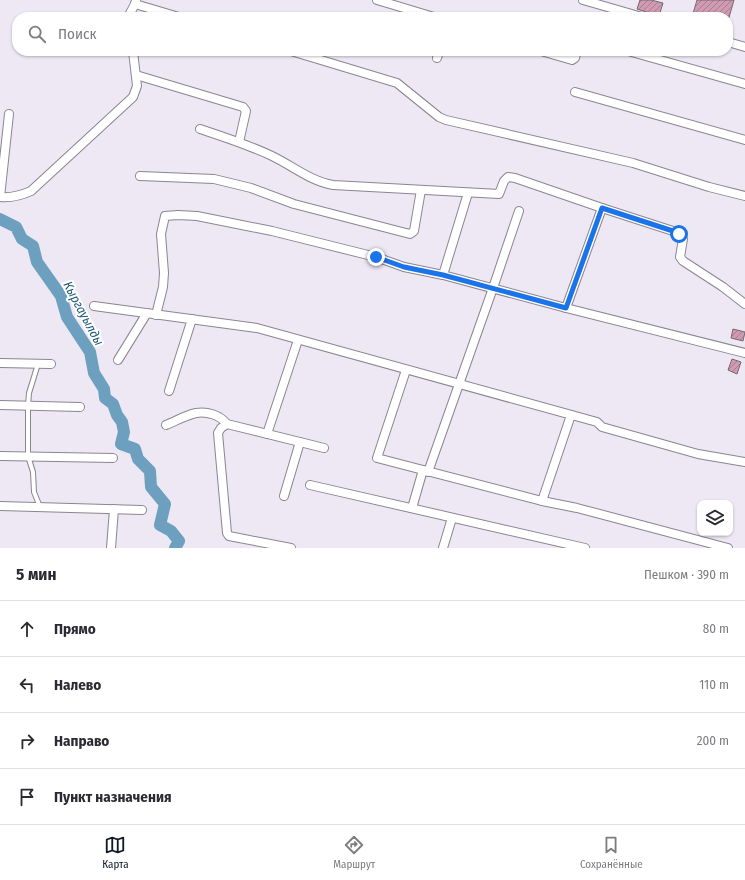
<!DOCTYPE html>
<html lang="ru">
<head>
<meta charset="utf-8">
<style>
	:root { --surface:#fff; --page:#f2f2f3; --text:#2b2b33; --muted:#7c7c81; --line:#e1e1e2; --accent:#111827 }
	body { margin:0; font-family:"Fira Sans Condensed",sans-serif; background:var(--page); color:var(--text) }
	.controls { position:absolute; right:12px; bottom:12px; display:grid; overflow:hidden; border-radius:8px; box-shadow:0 1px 3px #0004 }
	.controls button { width:36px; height:36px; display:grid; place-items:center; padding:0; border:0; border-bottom:1px solid var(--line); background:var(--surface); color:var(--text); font:20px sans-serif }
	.stop { position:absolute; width:12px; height:12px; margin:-9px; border:3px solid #1a73e8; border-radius:50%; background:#fff }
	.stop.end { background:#1a73e8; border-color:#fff; box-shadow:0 1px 4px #0008 }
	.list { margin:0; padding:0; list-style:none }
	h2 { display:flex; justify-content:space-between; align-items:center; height:52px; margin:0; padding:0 16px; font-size:17px }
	h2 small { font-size:13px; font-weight:400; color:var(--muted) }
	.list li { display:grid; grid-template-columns:26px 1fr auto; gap:12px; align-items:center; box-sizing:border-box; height:56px; padding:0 16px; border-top:1px solid var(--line) }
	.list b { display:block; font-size:15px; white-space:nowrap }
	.list em { font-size:13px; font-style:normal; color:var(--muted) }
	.icon { flex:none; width:22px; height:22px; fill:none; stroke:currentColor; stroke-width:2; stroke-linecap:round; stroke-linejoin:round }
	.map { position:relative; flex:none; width:745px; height:548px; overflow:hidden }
	.search { position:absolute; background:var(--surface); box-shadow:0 1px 3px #0004; left:12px; right:12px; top:12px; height:44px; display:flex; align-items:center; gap:10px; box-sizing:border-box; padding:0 14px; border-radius:16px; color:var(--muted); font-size:15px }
	.sheet { height:276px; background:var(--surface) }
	nav { display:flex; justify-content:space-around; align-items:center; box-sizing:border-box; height:56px; border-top:1px solid var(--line); background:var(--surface); font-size:11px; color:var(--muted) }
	nav a { display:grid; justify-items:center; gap:2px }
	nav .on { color:var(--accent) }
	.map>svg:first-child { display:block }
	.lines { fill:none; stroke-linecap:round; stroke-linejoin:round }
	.river { stroke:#6da0be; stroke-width:12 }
	.building { fill:url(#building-hatch); stroke:#75686d }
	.lane-casing { stroke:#8b8591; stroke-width:6 }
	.street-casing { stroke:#8b8591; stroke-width:10 }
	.lane { stroke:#fff; stroke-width:4 }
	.street { stroke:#fff; stroke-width:8 }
	.route { stroke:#1a73e8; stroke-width:5 }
	.labels { text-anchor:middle; stroke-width:4; stroke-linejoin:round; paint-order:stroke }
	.water-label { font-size:13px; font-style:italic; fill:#1b5878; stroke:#fff }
</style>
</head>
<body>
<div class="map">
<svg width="745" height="548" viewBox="0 0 745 548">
	<defs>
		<pattern id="building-hatch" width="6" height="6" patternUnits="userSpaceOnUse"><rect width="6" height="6" fill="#cf9ab2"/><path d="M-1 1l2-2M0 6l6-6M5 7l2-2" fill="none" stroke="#a77d90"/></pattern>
	</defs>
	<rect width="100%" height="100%" fill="#ede8f4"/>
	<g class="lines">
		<polyline class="river" points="0,219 16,227 22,239 33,246 37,262 61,296 67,317 90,352 94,373 104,389 105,398 113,404 117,415 122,422 124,432 121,444 135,449 138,459 150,471 151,487 165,504 160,525 171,531 179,541 175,548"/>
	</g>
	<g class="building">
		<polygon points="640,0 651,0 663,3 659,16 637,9"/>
		<polygon points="697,0 734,0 728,21 728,17 692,17"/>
		<polygon points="733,329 745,332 743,341 731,338"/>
		<polygon points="732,359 741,362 737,374 728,370"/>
	</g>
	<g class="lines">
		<defs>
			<polyline id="lane" points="38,364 29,393 28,406 28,456 33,472 34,492 40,507"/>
			<g id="street">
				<polyline points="377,0 434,17"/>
				<polyline points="583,0 642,17"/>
				<polyline points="135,4 179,17"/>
				<polyline points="128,17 135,4 136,0"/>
				<polyline points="728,42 745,47"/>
				<polyline points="291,51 397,83 439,117 446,120 633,163 709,187 745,196"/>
				<polyline points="541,51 572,60 575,58 577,51"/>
				<polyline points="628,51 745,84"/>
				<polyline points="437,58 439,51"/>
				<polyline points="136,75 243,107 246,111 239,142"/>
				<polyline points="575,92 745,140"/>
				<path d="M 200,129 C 224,137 249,145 272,156 C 293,166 310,181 333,185 L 499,194 L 504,181 L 508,177 L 515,178 L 602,208 L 673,231 L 683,239 L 680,257 L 683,261 L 723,287 L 745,304"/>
				<polyline points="140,176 214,179 251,188 294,204 410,234 414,231 421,190"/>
				<path d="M 0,197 C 12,198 20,196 31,191 L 133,97 L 137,86 L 133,51"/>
				<polyline points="0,197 9,114"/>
				<polyline points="443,275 468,193"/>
				<polyline points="94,306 257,328 597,422 602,427 698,454 745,462"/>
				<polyline points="566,308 602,208"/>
				<polyline points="156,315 163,287 164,273 161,234 165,216 178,215 197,216 272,231 376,257 404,267 443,275 566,308 745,353"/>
				<polyline points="118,360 147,313"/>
				<polyline points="0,363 51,364"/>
				<polyline points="406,370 377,458 542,501 577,508 728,548"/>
				<polyline points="169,391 192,319"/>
				<polyline points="0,405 80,407"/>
				<polyline points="227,424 221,428 218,433 227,533 229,536 291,548"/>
				<path d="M 166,425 C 176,421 186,415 196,413 C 207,411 220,415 227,424 L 324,448"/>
				<polyline points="267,434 298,340"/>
				<polyline points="0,456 113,458"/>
				<polyline points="428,472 493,288 519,211"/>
				<polyline points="310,485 585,548"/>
				<polyline points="284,496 300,442"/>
				<polyline points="542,501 571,415"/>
				<polyline points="0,506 142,510"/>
				<polyline points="412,508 423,470"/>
				<polyline points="111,548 114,509"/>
				<polyline points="443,548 452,518"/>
			</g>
		</defs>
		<use href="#lane" class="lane-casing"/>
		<use href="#street" class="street-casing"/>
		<use href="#lane" class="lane"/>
		<use href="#street" class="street"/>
	</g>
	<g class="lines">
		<polyline class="route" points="376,257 404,267 443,275 566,308 602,208 673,231 679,234"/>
	</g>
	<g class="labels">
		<g class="water-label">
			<text transform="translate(84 313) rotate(62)" y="5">Кыргауылды</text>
		</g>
	</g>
</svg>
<div class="controls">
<button><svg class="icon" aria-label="layers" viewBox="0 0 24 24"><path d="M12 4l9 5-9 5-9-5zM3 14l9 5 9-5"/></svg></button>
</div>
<div class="stop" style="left:679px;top:234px"></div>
<div class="stop end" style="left:376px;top:257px"></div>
<div class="search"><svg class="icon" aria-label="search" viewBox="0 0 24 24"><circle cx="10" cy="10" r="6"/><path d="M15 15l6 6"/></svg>Поиск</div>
</div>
<section class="sheet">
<h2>5 мин<small>Пешком · 390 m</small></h2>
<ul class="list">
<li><svg class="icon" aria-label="ahead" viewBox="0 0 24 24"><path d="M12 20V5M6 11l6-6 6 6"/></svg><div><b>Прямо</b></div><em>80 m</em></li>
<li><svg class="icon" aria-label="left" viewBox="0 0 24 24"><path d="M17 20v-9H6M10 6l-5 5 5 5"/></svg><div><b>Налево</b></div><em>110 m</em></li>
<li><svg class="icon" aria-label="right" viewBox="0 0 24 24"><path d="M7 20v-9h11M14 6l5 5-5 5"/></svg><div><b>Направо</b></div><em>200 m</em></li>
<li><svg class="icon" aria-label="arrive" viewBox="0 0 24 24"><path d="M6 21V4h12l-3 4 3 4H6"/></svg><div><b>Пункт назначения</b></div></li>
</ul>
</section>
<nav>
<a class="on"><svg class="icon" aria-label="map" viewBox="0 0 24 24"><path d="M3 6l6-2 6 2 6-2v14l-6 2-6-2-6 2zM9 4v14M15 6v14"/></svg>Карта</a>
<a><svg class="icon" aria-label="directions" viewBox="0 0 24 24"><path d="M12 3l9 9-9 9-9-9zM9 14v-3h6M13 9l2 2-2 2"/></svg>Маршрут</a>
<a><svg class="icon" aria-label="saved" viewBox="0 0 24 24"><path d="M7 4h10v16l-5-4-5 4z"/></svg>Сохранённые</a>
</nav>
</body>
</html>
